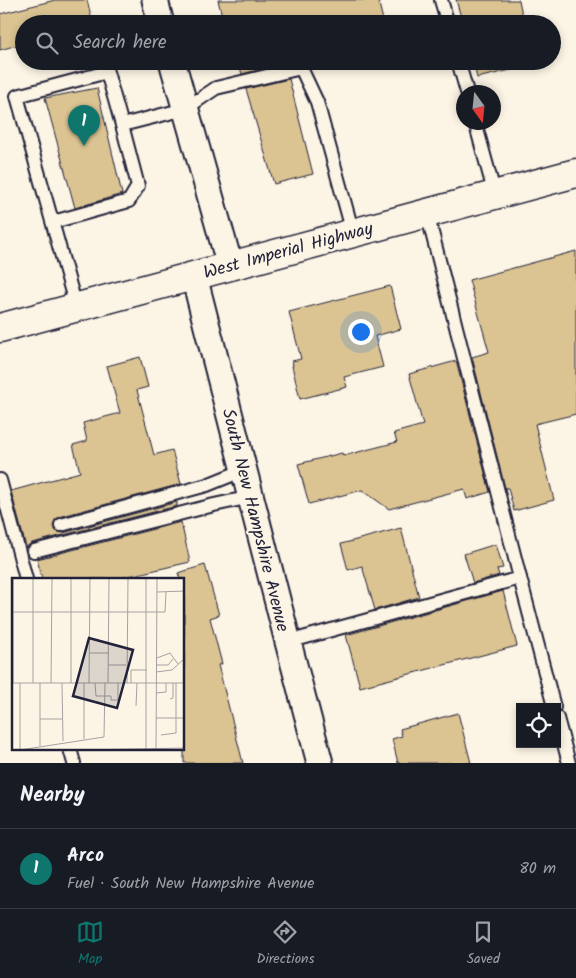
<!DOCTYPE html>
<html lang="en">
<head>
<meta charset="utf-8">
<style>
	:root { --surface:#171b24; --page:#20242c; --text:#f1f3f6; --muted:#9ea1a6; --line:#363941; --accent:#0f766e }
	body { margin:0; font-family:Kalam,sans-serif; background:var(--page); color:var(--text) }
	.controls { position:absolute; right:15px; bottom:15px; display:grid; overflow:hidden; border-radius:0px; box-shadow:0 2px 8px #0003 }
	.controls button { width:45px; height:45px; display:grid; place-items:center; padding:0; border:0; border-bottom:1px solid var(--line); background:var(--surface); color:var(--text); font:25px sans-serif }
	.compass { position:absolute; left:456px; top:85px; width:45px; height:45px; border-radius:50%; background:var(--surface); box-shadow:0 2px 8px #0003; rotate:165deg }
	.you { position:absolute; left:360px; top:331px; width:18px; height:18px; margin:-12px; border:4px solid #fff; border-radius:50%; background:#1a73e8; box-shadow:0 0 0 8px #1a73e833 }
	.badge { display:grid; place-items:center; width:32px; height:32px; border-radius:50%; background:var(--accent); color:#fff; font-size:16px; font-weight:700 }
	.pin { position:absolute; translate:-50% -41px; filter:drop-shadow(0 1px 2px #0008) }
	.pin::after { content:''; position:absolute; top:26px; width:18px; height:15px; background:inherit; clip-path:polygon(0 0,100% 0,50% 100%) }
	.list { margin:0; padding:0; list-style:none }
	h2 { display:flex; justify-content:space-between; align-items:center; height:65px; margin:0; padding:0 20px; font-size:21px }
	h2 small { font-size:16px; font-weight:400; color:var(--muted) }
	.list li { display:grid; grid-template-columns:32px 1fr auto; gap:15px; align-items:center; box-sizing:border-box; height:80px; padding:0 20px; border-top:1px solid var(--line) }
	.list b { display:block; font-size:19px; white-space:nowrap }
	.list p { margin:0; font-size:16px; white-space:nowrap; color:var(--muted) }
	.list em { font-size:16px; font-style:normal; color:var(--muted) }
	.icon { flex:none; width:28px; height:28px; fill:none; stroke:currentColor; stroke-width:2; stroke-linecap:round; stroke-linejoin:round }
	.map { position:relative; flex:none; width:576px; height:763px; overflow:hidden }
	.search { position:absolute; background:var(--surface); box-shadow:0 2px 8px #0003; left:15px; right:15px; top:15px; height:55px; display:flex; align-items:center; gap:12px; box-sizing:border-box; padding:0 18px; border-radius:28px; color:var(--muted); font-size:19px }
	.sheet { height:145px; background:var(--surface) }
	nav { display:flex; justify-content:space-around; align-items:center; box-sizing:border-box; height:70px; border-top:1px solid var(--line); background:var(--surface); font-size:14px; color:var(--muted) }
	nav a { display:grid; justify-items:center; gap:2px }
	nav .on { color:var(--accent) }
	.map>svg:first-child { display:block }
	.building { fill:#dbc392; stroke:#22223b }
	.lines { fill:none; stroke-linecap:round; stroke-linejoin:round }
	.service-casing { stroke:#22223b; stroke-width:16 }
	.minor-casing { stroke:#22223b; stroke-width:29 }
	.primary-casing { stroke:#22223b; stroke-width:31 }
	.service { stroke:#fcf5e5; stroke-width:12 }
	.minor { stroke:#fcf5e5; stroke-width:25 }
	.primary { stroke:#fcf5e5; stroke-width:28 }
	.labels { text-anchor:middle; stroke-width:4.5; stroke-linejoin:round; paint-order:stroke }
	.street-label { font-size:18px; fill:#22223b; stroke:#fcf5e5 }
	.inset-road { fill:none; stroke:#a5a1a1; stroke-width:1 }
	.view { fill:#22223b; fill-opacity:0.15; stroke:#22223b; stroke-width:2.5 }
	.inset-edge { fill:none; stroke:#22223b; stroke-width:2.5 }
</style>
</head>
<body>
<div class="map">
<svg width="576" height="763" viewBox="0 0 576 763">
	<rect width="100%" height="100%" fill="#fcf5e5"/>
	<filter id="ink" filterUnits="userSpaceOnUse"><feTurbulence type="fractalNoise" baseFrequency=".02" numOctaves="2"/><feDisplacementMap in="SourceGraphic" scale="10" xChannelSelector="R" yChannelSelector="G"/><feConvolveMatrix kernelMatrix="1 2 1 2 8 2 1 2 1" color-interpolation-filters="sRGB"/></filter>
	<g filter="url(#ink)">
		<g class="building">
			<polygon points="55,0 87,0 93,24 24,24 24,43 0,50 0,14"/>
			<polygon points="218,0 378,0 384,24 224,24"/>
			<polygon points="456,0 519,0 524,24 463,24"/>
			<polygon points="233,61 284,61 285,63 242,74 239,64 234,65"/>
			<polygon points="473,61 513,61 515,69 477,78"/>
			<polygon points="289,79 313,174 274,184 246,89"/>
			<polygon points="97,88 122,194 75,208 45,98"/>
			<polygon points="576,251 576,414 535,424 554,500 514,511 508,488 505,488 472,357 489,352 469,280"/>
			<polygon points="390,286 401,329 375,336 383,367 344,377 347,387 300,399 292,366 293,366 292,361 301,359 289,312"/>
			<polygon points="140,357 148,387 137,390 154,455 172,450 181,484 59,517 55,520 53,527 56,531 63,533 177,502 177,506 32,543 26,547 11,491 80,472 73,445 87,441 83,423 120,413 107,366"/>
			<polygon points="456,361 490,492 467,499 464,489 389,509 362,490 309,504 298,464 342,453 343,456 397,442 394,433 423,425 409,374"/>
			<polygon points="181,522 190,562 116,579 42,579 37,559"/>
			<polygon points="401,528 419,597 375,610 362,566 348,570 341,544"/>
			<polygon points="496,544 503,568 497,569 499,575 473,583 464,554"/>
			<polygon points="205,565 219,615 210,618 222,664 218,665 243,763 184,763 184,579 180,579 178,573"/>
			<polygon points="503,591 517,646 360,687 346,635"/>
			<polygon points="458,713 471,763 398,763 392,739 402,736 400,729"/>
		</g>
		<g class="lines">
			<defs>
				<g id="service">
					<polyline points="441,0 448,24"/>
					<polyline points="458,61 467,92"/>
					<polyline points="475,122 495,195"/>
					<polyline points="427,213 520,578 554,707"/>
					<polyline points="53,222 129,201 138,186 122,125"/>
					<polyline points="76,307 17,96 107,72 122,125 185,109 216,88 301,68 317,102 353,233"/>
					<polyline points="0,480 26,579"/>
					<polyline points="61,525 207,485 244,470"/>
					<polyline points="34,551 214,505 251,497"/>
					<polyline points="288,642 520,578"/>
					<polyline points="557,718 569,763"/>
					<polyline points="70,749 74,763"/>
				</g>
				<g id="minor">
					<polyline points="155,0 161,24"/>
					<polyline points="172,61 230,266"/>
					<polyline points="194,276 288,642 320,763"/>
				</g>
				<polyline id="primary" points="0,328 576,173"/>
			</defs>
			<use href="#service" class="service-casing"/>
			<use href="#minor" class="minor-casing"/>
			<use href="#primary" class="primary-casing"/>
			<use href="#service" class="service"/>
			<use href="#minor" class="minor"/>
			<use href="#primary" class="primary"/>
		</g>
	</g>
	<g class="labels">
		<g class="street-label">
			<text transform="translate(288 250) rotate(-15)" y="6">West Imperial Highway</text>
			<text transform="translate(256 520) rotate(76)" y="6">South New Hampshire Avenue</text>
		</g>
	</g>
	<g transform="translate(12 578)">
		<rect width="172" height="172" fill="#fcf5e5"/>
		<path class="inset-road" d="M 21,0 L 21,105M 145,14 L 173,13M 0,34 L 153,34 L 154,14M 78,75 L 97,75M 145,80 L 158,75 L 166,86M 96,87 L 114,87M 144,87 L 156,87 L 161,81M 160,92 L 173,80M 144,94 L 160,92M 0,105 L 173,105M 1,105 L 1,0M 28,105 L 28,168M 39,105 L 40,0M 50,105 L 51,163M 59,105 L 59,0M 72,105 L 72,161M 77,105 L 78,0M 83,105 L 84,118 L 99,118 L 99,122 L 106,122 L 106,105M 96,105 L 97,0M 115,105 L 116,0M 119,105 L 119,92 L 135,92M 144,115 L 154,114 L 154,105M 158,121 L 161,120 L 161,105M 124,128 L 125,105M 144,140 L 173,140M 28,141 L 50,141M 149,157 L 164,155 L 164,105M 8,172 L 92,159 L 93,105M 8,172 L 8,105M 69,172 L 173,170M 134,172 L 134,0M 144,172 L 145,0"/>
		<path class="view" d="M 77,60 L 121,72 L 105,130 L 61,118 Z"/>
		<rect width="172" height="172" class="inset-edge"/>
	</g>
</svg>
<div class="controls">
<button><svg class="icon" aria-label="locate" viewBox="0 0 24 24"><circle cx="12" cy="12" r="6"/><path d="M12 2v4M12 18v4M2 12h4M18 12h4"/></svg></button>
</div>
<svg class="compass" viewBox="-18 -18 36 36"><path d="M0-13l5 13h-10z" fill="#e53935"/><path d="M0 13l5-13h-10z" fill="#9ea1a6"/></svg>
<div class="you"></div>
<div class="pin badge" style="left:84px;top:146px">1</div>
<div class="search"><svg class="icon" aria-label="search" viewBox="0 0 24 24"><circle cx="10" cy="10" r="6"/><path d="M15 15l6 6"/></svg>Search here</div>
</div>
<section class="sheet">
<h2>Nearby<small></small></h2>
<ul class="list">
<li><span class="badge">1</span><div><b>Arco</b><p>Fuel · South New Hampshire Avenue</p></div><em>80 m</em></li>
</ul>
</section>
<nav>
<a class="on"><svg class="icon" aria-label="map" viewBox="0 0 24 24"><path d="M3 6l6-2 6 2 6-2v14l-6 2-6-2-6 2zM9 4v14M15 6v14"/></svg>Map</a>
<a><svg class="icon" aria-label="directions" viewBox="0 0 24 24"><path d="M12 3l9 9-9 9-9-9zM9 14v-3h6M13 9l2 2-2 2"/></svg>Directions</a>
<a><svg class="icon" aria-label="saved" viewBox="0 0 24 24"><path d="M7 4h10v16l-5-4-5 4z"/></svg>Saved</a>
</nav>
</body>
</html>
